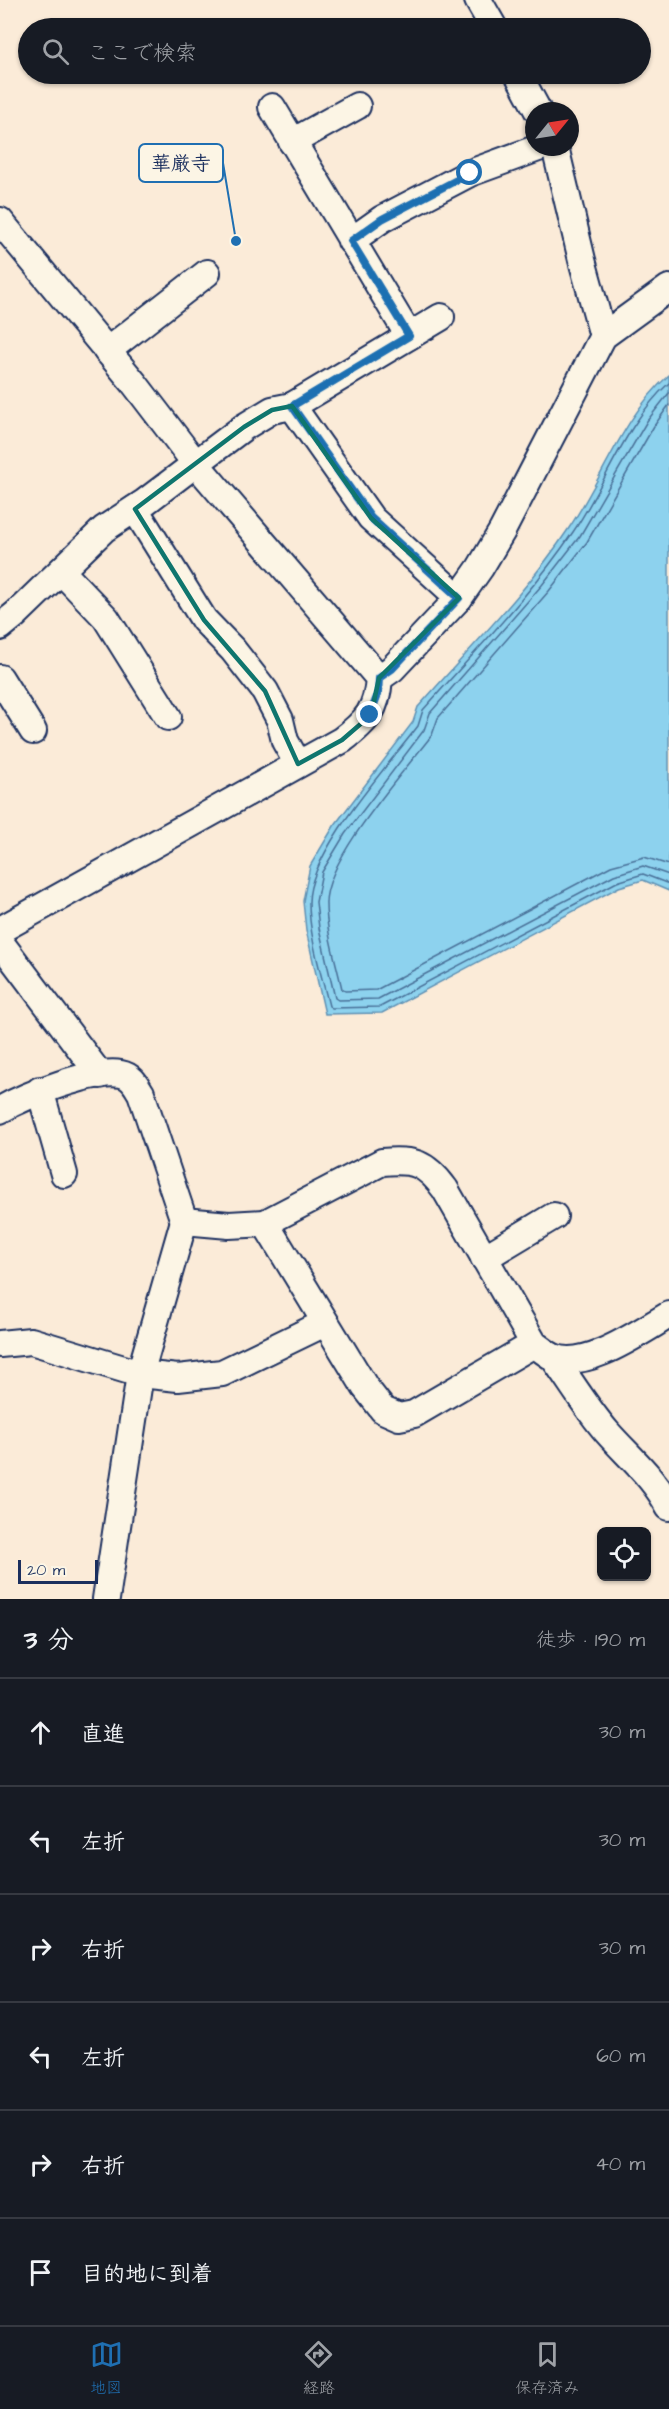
<!DOCTYPE html>
<html lang="ja">
<head>
<meta charset="utf-8">
<style>
	:root { --surface:#171b24; --page:#20242c; --text:#f1f3f6; --muted:#9ea1a6; --line:#363941; --accent:#1f6fb2 }
	body { margin:0; font-family:"Architects Daughter","Klee One",sans-serif; background:var(--page); color:var(--text) }
	.controls { position:absolute; right:18px; bottom:18px; display:grid; overflow:hidden; border-radius:9px; box-shadow:0 2px 4px #0004 }
	.controls button { width:54px; height:54px; display:grid; place-items:center; padding:0; border:0; border-bottom:2px solid var(--line); background:var(--surface); color:var(--text); font:30px sans-serif }
	.compass { position:absolute; left:525px; top:102px; width:54px; height:54px; border-radius:50%; background:var(--surface); box-shadow:0 2px 4px #0004; rotate:60deg }
	.scale { position:absolute; left:18px; bottom:15px; width:80px; box-sizing:border-box; padding-left:6px; border:3px solid #1b2f5e; border-top:0; font-size:16px; line-height:21px; white-space:nowrap; color:#1b2f5e; -webkit-text-stroke:4px #fcf5e5; paint-order:stroke }
	.stop { position:absolute; width:18px; height:18px; margin:-14px; border:4px solid #1f6fb2; border-radius:50%; background:#fff }
	.stop.end { background:#1f6fb2; border-color:#fff; box-shadow:0 2px 6px #0008 }
	.list { margin:0; padding:0; list-style:none }
	h2 { display:flex; justify-content:space-between; align-items:center; height:78px; margin:0; padding:0 24px; font-size:26px }
	h2 small { font-size:20px; font-weight:400; color:var(--muted) }
	.list li { display:grid; grid-template-columns:39px 1fr auto; gap:18px; align-items:center; box-sizing:border-box; height:108px; padding:0 24px; border-top:2px solid var(--line) }
	.list b { display:block; font-size:22px; white-space:nowrap }
	.list em { font-size:20px; font-style:normal; color:var(--muted) }
	.icon { flex:none; width:33px; height:33px; fill:none; stroke:currentColor; stroke-width:2; stroke-linecap:round; stroke-linejoin:round }
	.map { position:relative; flex:none; width:669px; height:1599px; overflow:hidden }
	.search { position:absolute; background:var(--surface); box-shadow:0 2px 4px #0004; left:18px; right:18px; top:18px; height:66px; display:flex; align-items:center; gap:15px; box-sizing:border-box; padding:0 21px; border-radius:33px; color:var(--muted); font-size:22px }
	.sheet { height:726px; background:var(--surface) }
	nav { display:flex; justify-content:space-around; align-items:center; box-sizing:border-box; height:84px; border-top:2px solid var(--line); background:var(--surface); font-size:16px; color:var(--muted) }
	nav a { display:grid; justify-items:center; gap:3px }
	nav .on { color:var(--accent) }
	.map>svg:first-child { display:block }
	.water { fill:#8dd2ee; stroke:#5f91b4; stroke-width:1.5 }
	.lines { fill:none; stroke-linecap:round; stroke-linejoin:round }
	.shore { stroke:#497098; stroke-width:1.5 }
	.minor-casing { stroke:#1b2f5e; stroke-width:30 }
	.minor { stroke:#fcf5e5; stroke-width:26 }
	.route { stroke:#1f6fb2; stroke-width:8 }
	.marked { fill:none; stroke:#0f766e; stroke-width:4.5; stroke-linejoin:round }
	.leader { fill:none; stroke:#1f6fb2; stroke-width:2 }
	.callout-dot { fill:#1f6fb2; stroke:#fcf5e5; stroke-width:2 }
	.callout { fill:#fcf5e5; stroke:#1f6fb2; stroke-width:2 }
	.callout-label { font-size:20px; text-anchor:middle; font-weight:bold; fill:#1b2f5e }
</style>
</head>
<body>
<div class="map">
<svg width="669" height="1599" viewBox="0 0 669 1599">
	<rect width="100%" height="100%" fill="#fbebd8"/>
	<filter id="ink" filterUnits="userSpaceOnUse"><feTurbulence type="fractalNoise" baseFrequency=".0167" numOctaves="2"/><feDisplacementMap in="SourceGraphic" scale="12" xChannelSelector="R" yChannelSelector="G"/><feConvolveMatrix kernelMatrix="1 2 1 2 8 2 1 2 1" color-interpolation-filters="sRGB"/></filter>
	<g filter="url(#ink)">
		<path class="water" d="M 669,375 L 669,891 L 643,880 L 619,887 L 382,1013 L 325,1014 L 306,930 L 303,901 L 310,866 L 334,826 L 413,722 L 418,707 C 469,649 526,593 569,528 C 603,478 623,416 669,375 Z"/>
		<g class="lines">
			<g class="shore">
				<path d="M 669,383 C 625,423 606,484 573,532 C 530,596 474,652 423,710 L 418,726 C 387,767 309,852 309,902 C 309,936 321,973 329,1006 L 332,1008 L 380,1007 L 617,882 L 643,874 L 669,884"/>
				<polyline points="669,393 647,421 580,536 542,585 430,713 424,730 345,834 322,872 316,902 319,928 335,998 338,1000 378,999 614,875 643,866 669,875"/>
				<path d="M 669,405 L 654,426 L 587,542 L 549,591 L 438,718 L 432,735 C 403,773 325,859 326,904 C 326,932 336,961 342,989 L 345,991 L 376,990 L 611,866 L 644,857 L 669,865"/>
			</g>
			<defs>
				<g id="minor">
					<polyline points="478,0 494,28"/>
					<polyline points="518,74 538,111"/>
					<polyline points="272,107 409,336"/>
					<polyline points="292,142 357,106"/>
					<polyline points="555,147 582,260 603,336"/>
					<path d="M 0,221 L 134,383 L 196,464 L 379,678 C 377,710 367,721 342,740 L 0,930"/>
					<polyline points="351,241 382,219 470,173 541,147"/>
					<polyline points="107,351 207,273"/>
					<polyline points="292,406 441,317"/>
					<polyline points="135,509 204,620 233,650 265,691 280,720 285,741 298,764"/>
					<polyline points="61,571 106,618 168,717"/>
					<polyline points="0,627 16,614 104,529 145,502 244,427 272,410 292,406 371,518 459,598"/>
					<polyline points="0,678 33,731"/>
					<polyline points="379,678 392,669 459,598 480,568 502,531 603,336 669,288"/>
					<polyline points="0,942 100,1075"/>
					<polyline points="40,1090 64,1174"/>
					<path d="M 0,1110 C 26,1095 92,1069 121,1074 C 132,1076 136,1085 141,1093 L 184,1221 L 229,1225 L 265,1223 L 382,1162 C 414,1159 426,1163 445,1189 L 534,1344 C 540,1348 547,1354 553,1357 C 586,1371 641,1331 669,1315"/>
					<polyline points="265,1223 365,1387 383,1410 399,1417 414,1414 534,1344"/>
					<polyline points="484,1258 554,1216"/>
					<polyline points="0,1344 31,1341 140,1374 178,1378 222,1373 325,1323"/>
					<path d="M 553,1357 C 571,1382 587,1409 607,1432 C 629,1457 654,1477 669,1507"/>
					<polyline points="106,1599 140,1374 184,1221"/>
				</g>
			</defs>
			<use href="#minor" class="minor-casing"/>
			<use href="#minor" class="minor"/>
		</g>
	</g>
	<g class="lines" filter="url(#ink)">
		<polyline class="route" points="370,715 378,694 379,678 392,669 459,598 371,518 292,406 409,336 351,241 382,219 470,173"/>
	</g>
	<path class="marked" d="M 292,406 L 371,518 L 459,598 L 379,678 L 371,715 L 342,740 L 298,764 L 265,691 L 204,620 L 135,509 L 244,427 L 272,410 Z"/>
	<path class="leader" d="M236 241L223 163"/>
	<circle class="callout-dot" cx="236" cy="241" r="6"/>
	<rect class="callout" x="139" y="144" width="84" height="38" rx="6"/>
	<g class="callout-label">
		<text x="181" y="170">華厳寺</text>
	</g>
</svg>
<div class="controls">
<button><svg class="icon" aria-label="locate" viewBox="0 0 24 24"><circle cx="12" cy="12" r="6"/><path d="M12 2v4M12 18v4M2 12h4M18 12h4"/></svg></button>
</div>
<svg class="compass" viewBox="-18 -18 36 36"><path d="M0-13l5 13h-10z" fill="#e53935"/><path d="M0 13l5-13h-10z" fill="#9ea1a6"/></svg>
<div class="scale">20 m</div>
<div class="stop" style="left:470px;top:173px"></div>
<div class="stop end" style="left:370px;top:715px"></div>
<div class="search"><svg class="icon" aria-label="search" viewBox="0 0 24 24"><circle cx="10" cy="10" r="6"/><path d="M15 15l6 6"/></svg>ここで検索</div>
</div>
<section class="sheet">
<h2>3 分<small>徒歩 · 190 m</small></h2>
<ul class="list">
<li><svg class="icon" aria-label="ahead" viewBox="0 0 24 24"><path d="M12 20V5M6 11l6-6 6 6"/></svg><div><b>直進</b></div><em>30 m</em></li>
<li><svg class="icon" aria-label="left" viewBox="0 0 24 24"><path d="M17 20v-9H6M10 6l-5 5 5 5"/></svg><div><b>左折</b></div><em>30 m</em></li>
<li><svg class="icon" aria-label="right" viewBox="0 0 24 24"><path d="M7 20v-9h11M14 6l5 5-5 5"/></svg><div><b>右折</b></div><em>30 m</em></li>
<li><svg class="icon" aria-label="left" viewBox="0 0 24 24"><path d="M17 20v-9H6M10 6l-5 5 5 5"/></svg><div><b>左折</b></div><em>60 m</em></li>
<li><svg class="icon" aria-label="right" viewBox="0 0 24 24"><path d="M7 20v-9h11M14 6l5 5-5 5"/></svg><div><b>右折</b></div><em>40 m</em></li>
<li><svg class="icon" aria-label="arrive" viewBox="0 0 24 24"><path d="M6 21V4h12l-3 4 3 4H6"/></svg><div><b>目的地に到着</b></div></li>
</ul>
</section>
<nav>
<a class="on"><svg class="icon" aria-label="map" viewBox="0 0 24 24"><path d="M3 6l6-2 6 2 6-2v14l-6 2-6-2-6 2zM9 4v14M15 6v14"/></svg>地図</a>
<a><svg class="icon" aria-label="directions" viewBox="0 0 24 24"><path d="M12 3l9 9-9 9-9-9zM9 14v-3h6M13 9l2 2-2 2"/></svg>経路</a>
<a><svg class="icon" aria-label="saved" viewBox="0 0 24 24"><path d="M7 4h10v16l-5-4-5 4z"/></svg>保存済み</a>
</nav>
</body>
</html>
